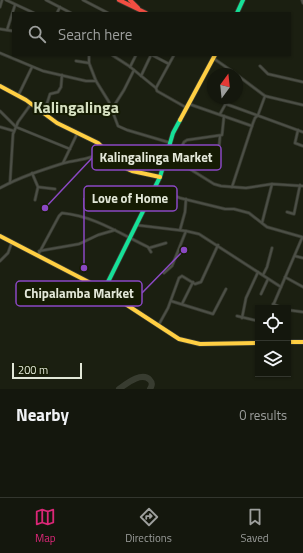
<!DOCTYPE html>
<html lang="en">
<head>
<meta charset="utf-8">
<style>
	:root { --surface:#14170d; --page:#21241b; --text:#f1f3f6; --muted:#9d9f9d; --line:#33362e; --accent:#db2777 }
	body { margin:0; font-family:"Titillium Web",sans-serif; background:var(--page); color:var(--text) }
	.controls { position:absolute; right:12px; bottom:12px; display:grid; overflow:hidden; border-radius:0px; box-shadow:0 1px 3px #0004 }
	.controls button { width:36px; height:36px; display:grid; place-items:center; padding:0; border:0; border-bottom:1px solid var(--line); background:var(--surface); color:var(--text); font:20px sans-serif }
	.compass { position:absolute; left:207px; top:68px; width:36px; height:36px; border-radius:50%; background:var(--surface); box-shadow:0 1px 3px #0004; rotate:15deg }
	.scale { position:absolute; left:12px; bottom:10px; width:70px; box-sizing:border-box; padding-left:4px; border:2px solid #e2e7d8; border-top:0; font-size:11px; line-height:14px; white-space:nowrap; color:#e2e7d8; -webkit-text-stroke:3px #151b03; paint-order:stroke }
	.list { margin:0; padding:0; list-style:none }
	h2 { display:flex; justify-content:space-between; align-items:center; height:52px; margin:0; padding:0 16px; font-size:17px }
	h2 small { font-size:13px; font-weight:400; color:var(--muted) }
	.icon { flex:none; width:22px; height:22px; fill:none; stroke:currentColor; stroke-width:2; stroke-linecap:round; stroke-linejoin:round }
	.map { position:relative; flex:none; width:303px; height:389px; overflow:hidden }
	.search { position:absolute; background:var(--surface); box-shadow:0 1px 3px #0004; left:12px; right:12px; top:12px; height:44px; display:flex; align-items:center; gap:10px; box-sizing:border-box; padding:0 14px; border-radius:0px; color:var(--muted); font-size:15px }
	.sheet { height:108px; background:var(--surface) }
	nav { display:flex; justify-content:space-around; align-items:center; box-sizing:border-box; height:56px; border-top:1px solid var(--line); background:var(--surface); font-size:11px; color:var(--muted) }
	nav a { display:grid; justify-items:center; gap:2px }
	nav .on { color:var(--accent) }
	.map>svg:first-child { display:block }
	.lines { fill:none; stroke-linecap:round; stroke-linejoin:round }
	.taxiway { stroke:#383c30; stroke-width:6 }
	.street-casing { stroke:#36392f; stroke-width:3.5 }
	.fast-casing { stroke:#36392f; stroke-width:5.5 }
	.slow-casing { stroke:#36392f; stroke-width:5.5 }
	.jam-casing { stroke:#36392f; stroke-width:5.5 }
	.street { stroke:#4c4f46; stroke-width:2 }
	.fast { stroke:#16e098; stroke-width:4 }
	.slow { stroke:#ffcf43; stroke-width:4 }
	.jam { stroke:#f24e42; stroke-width:4 }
	.labels { text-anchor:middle; stroke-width:4; stroke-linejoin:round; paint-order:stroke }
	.district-label { font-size:16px; font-weight:bold; fill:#d5dfc0; stroke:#151b03 }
	.leader { fill:none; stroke:#8a48c3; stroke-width:1.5 }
	.callout-dot { fill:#8a48c3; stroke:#151b03; stroke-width:1.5 }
	.callout { fill:#151b03; stroke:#8a48c3; stroke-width:1.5 }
	.callout-label { font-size:13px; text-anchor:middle; font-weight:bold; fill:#e2e7d8 }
</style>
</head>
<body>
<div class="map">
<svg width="303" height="389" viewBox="0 0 303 389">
	<rect width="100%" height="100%" fill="#1b1f11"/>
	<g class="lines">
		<path class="taxiway" d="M 119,389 C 126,384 142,371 150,380 C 153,383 152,386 150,389"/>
		<defs>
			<g id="street">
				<polyline points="6,0 34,13"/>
				<polyline points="46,0 71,13"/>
				<polyline points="83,0 108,13"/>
				<polyline points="302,0 303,3"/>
				<polyline points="0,7 2,0"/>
				<polyline points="57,13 60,7"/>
				<polyline points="0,29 13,31"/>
				<polyline points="7,30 15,5"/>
				<polyline points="0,53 43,71 86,81 96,81"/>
				<polyline points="89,55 89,63 96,81 109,102 118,126 127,130 171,143"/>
				<polyline points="112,55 129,66 156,88 157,91 187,108"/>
				<polyline points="152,55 169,64"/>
				<polyline points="213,58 236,74"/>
				<polyline points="76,61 89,63"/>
				<polyline points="260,66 268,74 303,82"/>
				<polyline points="130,67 136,55"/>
				<polyline points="141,76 151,55"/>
				<polyline points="156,88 174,55"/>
				<polyline points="18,96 32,67"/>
				<polyline points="265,96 303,105"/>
				<polyline points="189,104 252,126"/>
				<polyline points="112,109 124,90 134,70"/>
				<polyline points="0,111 16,127 70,149"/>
				<polyline points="44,113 50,94 58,92 61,87 62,75"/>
				<polyline points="220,114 225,105 226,104 303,132"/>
				<polyline points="0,127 14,131"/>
				<polyline points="298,130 295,143 303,146"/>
				<polyline points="219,148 220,136"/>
				<polyline points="166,159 185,166 214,184 221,186 246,188 272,184 303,186"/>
				<polyline points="174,162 184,142 187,140 222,135 224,116"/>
				<polyline points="63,163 77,134"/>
				<polyline points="32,173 38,187 35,200"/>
				<polyline points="10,183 13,134 18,122 31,104"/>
				<polyline points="156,185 169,193 180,198 225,209 234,209 249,213 267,227 302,237"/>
				<polyline points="38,187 55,189"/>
				<polyline points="232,187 253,123 255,118 258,115 265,96 237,75"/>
				<path d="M 0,188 C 20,177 42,170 64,163 C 79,159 93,160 105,149"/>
				<polyline points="287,212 294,214 300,185"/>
				<polyline points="262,223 272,184"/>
				<polyline points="136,225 186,231 199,234 281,287"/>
				<polyline points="180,230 185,212 186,199"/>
				<polyline points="149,248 166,243"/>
				<polyline points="39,251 79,244 98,235 115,230"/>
				<path d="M 38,255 L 59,216 L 62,213 C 94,216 119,233 148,247 L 151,252"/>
				<polyline points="295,256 303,258"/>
				<polyline points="0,261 8,253 12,242"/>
				<polyline points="164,273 172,266 186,231"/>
				<polyline points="263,275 267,267 272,248"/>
				<polyline points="285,277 303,287"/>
				<polyline points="261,294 268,279"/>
				<polyline points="171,301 213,314 226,289"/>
				<polyline points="182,304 193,282"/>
				<polyline points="273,304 283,308"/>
				<polyline points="272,308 302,238"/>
				<polyline points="288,310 303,312"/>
				<polyline points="237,316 258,321"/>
				<polyline points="242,318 246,298 258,272"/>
				<polyline points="158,326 168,308 179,278 182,276 195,284 201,282 218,245"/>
			</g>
			<g id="fast">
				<polyline points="237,13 243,0"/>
				<polyline points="104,290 160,177 173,133 180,120"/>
			</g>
			<g id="slow">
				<polyline points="0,86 26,100 57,123 98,143 121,166 132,171 160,177"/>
				<polyline points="180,120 215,55"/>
				<polyline points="0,236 104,290 179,339 200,344 258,343"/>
				<polyline points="288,342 303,342"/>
			</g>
			<g id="jam">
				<polyline points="119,0 146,13"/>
				<polyline points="130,0 138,8"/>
			</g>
		</defs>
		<use href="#street" class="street-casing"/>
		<use href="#fast" class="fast-casing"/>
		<use href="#slow" class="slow-casing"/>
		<use href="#jam" class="jam-casing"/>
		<use href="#street" class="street"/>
		<use href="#fast" class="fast"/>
		<use href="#slow" class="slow"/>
		<use href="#jam" class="jam"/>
	</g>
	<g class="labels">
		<g class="district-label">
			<text x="76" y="113">Kalingalinga</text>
		</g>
	</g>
	<path class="leader" d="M45 208L92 158M84 268L84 198M184 250L142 293"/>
	<g class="callout-dot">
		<circle cx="45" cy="208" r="4"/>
		<circle cx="84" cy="268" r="4"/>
		<circle cx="184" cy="250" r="4"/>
	</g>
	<g class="callout">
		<rect x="92" y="145" width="129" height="25" rx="4"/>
		<rect x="84" y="186" width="93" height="25" rx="4"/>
		<rect x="16" y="281" width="126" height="25" rx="4"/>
	</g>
	<g class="callout-label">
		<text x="156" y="162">Kalingalinga Market</text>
		<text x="130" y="203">Love of Home</text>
		<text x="79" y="298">Chipalamba Market</text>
	</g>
</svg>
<div class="controls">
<button><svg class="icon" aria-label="locate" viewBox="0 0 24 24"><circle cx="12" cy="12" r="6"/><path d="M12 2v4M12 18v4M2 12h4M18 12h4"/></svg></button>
<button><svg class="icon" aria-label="layers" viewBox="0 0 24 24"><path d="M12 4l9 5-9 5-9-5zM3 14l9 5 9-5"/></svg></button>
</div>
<svg class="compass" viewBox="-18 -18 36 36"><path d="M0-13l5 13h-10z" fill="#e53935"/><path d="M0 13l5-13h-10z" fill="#9d9f9d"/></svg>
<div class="scale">200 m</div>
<div class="search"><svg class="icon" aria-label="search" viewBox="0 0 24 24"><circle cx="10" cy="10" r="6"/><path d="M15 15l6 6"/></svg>Search here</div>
</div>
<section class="sheet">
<h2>Nearby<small>0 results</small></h2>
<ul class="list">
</ul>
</section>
<nav>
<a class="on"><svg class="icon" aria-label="map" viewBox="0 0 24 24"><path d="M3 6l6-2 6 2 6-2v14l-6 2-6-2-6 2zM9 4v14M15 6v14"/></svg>Map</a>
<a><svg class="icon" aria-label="directions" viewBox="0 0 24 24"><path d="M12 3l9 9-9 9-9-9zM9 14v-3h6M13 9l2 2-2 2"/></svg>Directions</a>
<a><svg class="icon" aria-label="saved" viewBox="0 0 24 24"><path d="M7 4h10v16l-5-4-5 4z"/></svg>Saved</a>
</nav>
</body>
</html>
